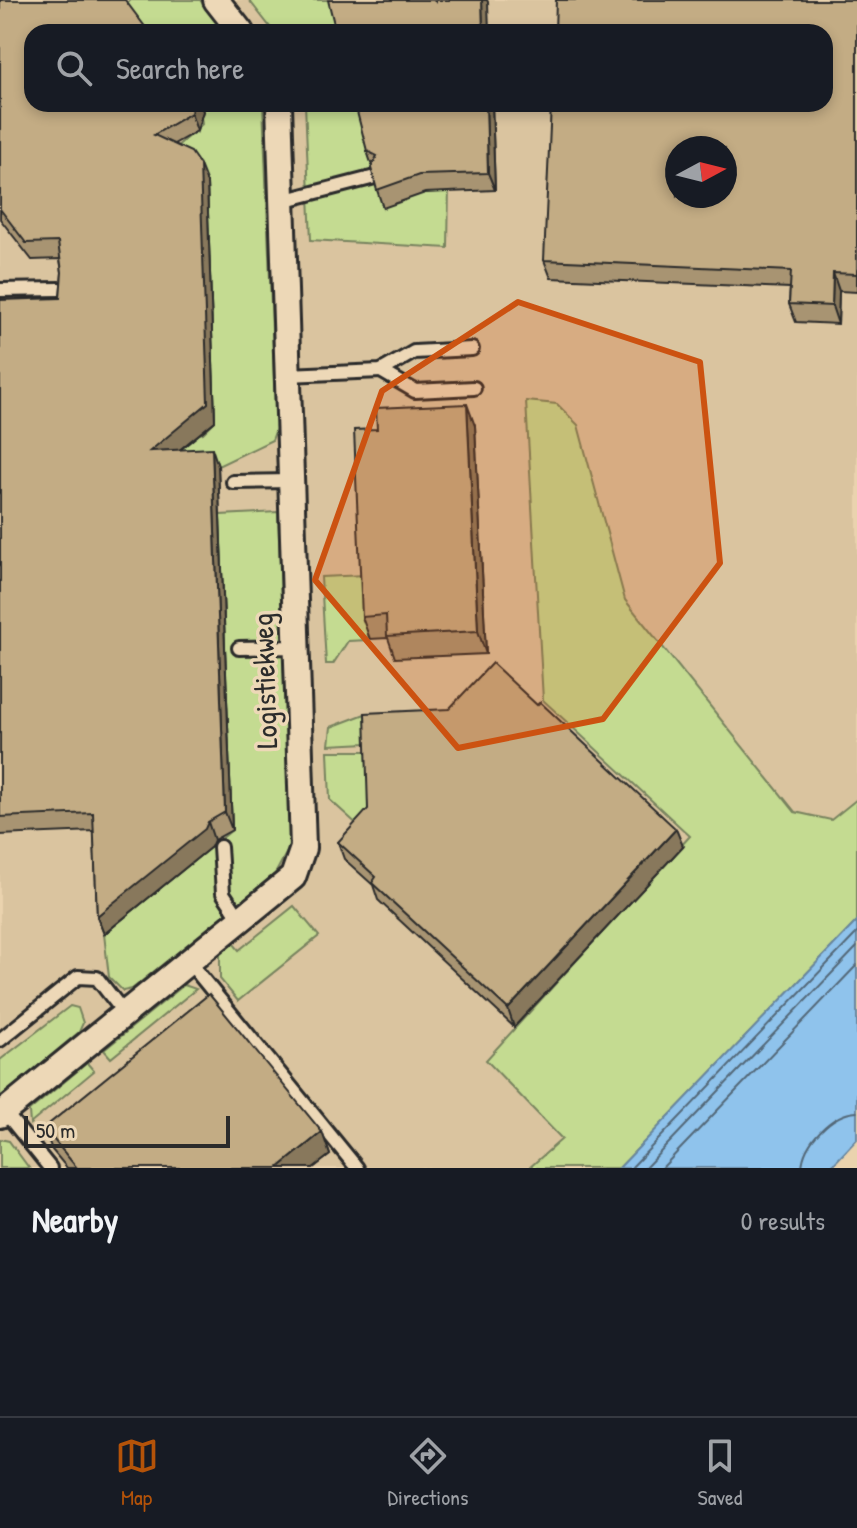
<!DOCTYPE html>
<html lang="en">
<head>
<meta charset="utf-8">
<style>
	:root { --surface:#171b24; --page:#242831; --text:#f1f3f6; --muted:#9ea1a6; --line:#363941; --accent:#b45309 }
	body { margin:0; font-family:"Patrick Hand",sans-serif; background:var(--page); color:var(--text) }
	.compass { position:absolute; left:665px; top:136px; width:72px; height:72px; border-radius:50%; background:var(--surface); box-shadow:0 4px 12px #0003; rotate:83deg }
	.scale { position:absolute; left:24px; bottom:20px; width:206px; box-sizing:border-box; padding-left:8px; border:4px solid #2b2b2b; border-top:0; font-size:22px; line-height:28px; white-space:nowrap; color:#2b2b2b; -webkit-text-stroke:6px #edd8b7; paint-order:stroke }
	.list { margin:0; padding:0; list-style:none }
	h2 { display:flex; justify-content:space-between; align-items:center; height:104px; margin:0; padding:0 32px; font-size:34px }
	h2 small { font-size:26px; font-weight:400; color:var(--muted) }
	.icon { flex:none; width:44px; height:44px; fill:none; stroke:currentColor; stroke-width:2; stroke-linecap:round; stroke-linejoin:round }
	.map { position:relative; flex:none; width:857px; height:1168px; overflow:hidden }
	.search { position:absolute; background:var(--surface); box-shadow:0 4px 12px #0003; left:24px; right:24px; top:24px; height:88px; display:flex; align-items:center; gap:20px; box-sizing:border-box; padding:0 28px; border-radius:24px; color:var(--muted); font-size:30px }
	.sheet { height:248px; background:var(--surface) }
	nav { display:flex; justify-content:space-around; align-items:center; box-sizing:border-box; height:112px; border-top:2px solid var(--line); background:var(--surface); font-size:22px; color:var(--muted) }
	nav a { display:grid; justify-items:center; gap:4px }
	nav .on { color:var(--accent) }
	.map>svg:first-child { display:block }
	.built { fill:#dac49f; fill-rule:evenodd }
	.green { fill:#c4db91; stroke:#78835e; stroke-width:2 }
	.water { fill:#8fc3ec; stroke:#67869f; stroke-width:2 }
	.lines { fill:none; stroke-linecap:round; stroke-linejoin:round }
	.shore { stroke:#536878; stroke-width:2 }
	.lane-casing { stroke:#2b2b2b; stroke-width:18 }
	.street-casing { stroke:#2b2b2b; stroke-width:30 }
	.lane { stroke:#edd8b7; stroke-width:12 }
	.street { stroke:#edd8b7; stroke-width:24 }
	.wall { fill:#a89472; stroke:#2b2b2b; stroke-width:2 }
	.shaded-wall { fill:#88785c; stroke:#2b2b2b; stroke-width:2 }
	.building { fill:#c3ac84; stroke:#2b2b2b; stroke-width:2; fill-rule:evenodd }
	.marked { fill:#cc5211; fill-opacity:0.2; stroke:#cc5211; stroke-width:6; stroke-linejoin:round }
	.labels { text-anchor:middle; stroke-width:7; stroke-linejoin:round; paint-order:stroke }
	.street-label { font-size:30px; fill:#2b2b2b; stroke:#edd8b7 }
</style>
</head>
<body>
<div class="map">
<svg width="857" height="1168" viewBox="0 0 857 1168">
	<rect width="100%" height="100%" fill="#ead3ae"/>
	<filter id="ink" filterUnits="userSpaceOnUse"><feTurbulence type="fractalNoise" baseFrequency=".0125" numOctaves="2"/><feDisplacementMap in="SourceGraphic" scale="16" xChannelSelector="R" yChannelSelector="G"/><feConvolveMatrix kernelMatrix="1 2 1 2 8 2 1 2 1" color-interpolation-filters="sRGB"/></filter>
	<g filter="url(#ink)">
		<path class="built" d="M 0,0 L 857,0 L 857,876 L 556,1168 L 0,1168 ZM 32,32 L 825,32 L 825,104 L 32,104 ZM 677,148 L 725,148 L 725,196 L 677,196 Z"/>
		<g class="green">
			<polygon points="130,0 200,0 224,32 143,32 123,6"/>
			<polygon points="249,0 330,0 338,32 274,32"/>
			<polygon points="199,104 263,104 276,429 272,440 218,466 0,442 195,435 203,433 215,421 207,185 203,176 173,150 202,124"/>
			<polygon points="305,104 356,104 449,184 448,248 311,240"/>
			<polygon points="526,401 557,404 578,425 625,600 795,812 831,820 857,799 857,921 619,1168 529,1168 562,1139 486,1060 690,836 543,700"/>
			<polygon points="278,512 290,846 275,874 132,989 123,991 109,977 104,934 232,830 220,515"/>
			<polygon points="365,575 368,640 348,641 333,664 326,664 321,577"/>
			<polygon points="365,714 367,743 329,745 331,727"/>
			<polygon points="328,751 367,751 370,836 330,800"/>
			<polygon points="294,906 319,936 238,1001 220,979 220,954 233,943 239,950"/>
			<polygon points="184,985 196,989 111,1058 104,1050"/>
			<polygon points="70,1006 78,1008 83,1023 79,1032 0,1098 0,1060"/>
			<polygon points="87,1063 94,1071 30,1124 29,1111"/>
			<polygon points="0,1139 9,1141 29,1168 0,1168"/>
		</g>
		<polygon class="water" points="857,921 857,1139 830,1168 619,1168"/>
		<g class="lines">
			<g class="shore">
				<polyline points="631,1168 857,933"/>
				<polyline points="645,1168 857,947"/>
				<polyline points="662,1168 857,965"/>
				<path d="M 802,1168 C 803,1143 832,1113 857,1112"/>
			</g>
			<defs>
				<g id="lane">
					<polyline points="282,201 375,177"/>
					<polyline points="0,290 59,289"/>
					<polyline points="381,371 415,391 474,388"/>
					<polyline points="287,375 381,371 414,352 472,349"/>
					<polyline points="233,482 291,481"/>
					<polyline points="239,648 296,647"/>
					<polyline points="220,847 223,893 241,920"/>
					<polyline points="189,962 357,1168"/>
					<polyline points="0,1040 78,977 97,978 125,1014"/>
					<polyline points="4,1111 50,1168"/>
				</g>
				<g id="street">
					<polyline points="216,0 241,32"/>
					<polyline points="0,1115 293,877 303,848 279,104"/>
				</g>
			</defs>
			<use href="#lane" class="lane-casing"/>
			<use href="#street" class="street-casing"/>
			<use href="#lane" class="lane"/>
			<use href="#street" class="street"/>
		</g>
		<g class="wall">
			<polygon points="0,0 203,111 197,131 174,144 207,183 215,421 180,450 218,466 232,830 214,840 211,847 104,934 97,916 94,831 0,835 0,300 60,298 62,272 60,259 32,260 0,219"/>
			<polygon points="857,0 857,292 839,291 838,324 796,322 789,304 790,288 551,278 544,260"/>
			<polygon points="492,104 495,190 425,193 383,208 377,190 372,166 367,151"/>
			<polygon points="475,426 486,654 395,658 388,638 370,639 362,617"/>
			<polygon points="338,842 683,846 514,1027 378,900 373,885 344,859"/>
			<polygon points="44,1128 322,1132 330,1155 313,1168 67,1168 52,1150"/>
		</g>
		<g class="shaded-wall">
			<polygon points="482,0 487,0 488,2 489,32 483,32"/>
			<polygon points="193,104 200,104 203,111 197,131 191,113"/>
			<polygon points="486,104 492,104 495,190 488,173"/>
			<polygon points="200,165 207,183 215,421 157,468 150,451"/>
			<polygon points="833,273 839,291 838,324 832,306"/>
			<polygon points="467,404 475,426 486,654 478,631"/>
			<polygon points="212,448 218,466 232,830 225,812"/>
			<polygon points="208,822 214,840 211,847 104,934 97,916"/>
			<polygon points="676,829 683,846 514,1027 508,1009"/>
			<polygon points="322,1132 330,1155 313,1168 278,1168"/>
		</g>
		<g class="building">
			<polygon points="0,0 125,0 149,32 32,32 32,104 193,104 191,113 154,135 191,152 200,165 208,403 150,451 212,448 225,812 208,822 205,829 97,916 93,813 0,817 0,300 60,298 62,272 58,242 26,243 0,209"/>
			<polygon points="328,0 433,0 436,2 436,0 482,0 483,32 336,32"/>
			<path d="M 556,0 L 857,0 L 857,274 L 833,273 L 832,306 L 789,304 L 791,271 L 544,260 L 551,104 L 825,104 L 825,32 L 555,32 ZM 677,148 L 725,148 L 725,196 L 677,196 Z"/>
			<polygon points="355,104 486,104 488,173 419,175 377,190 371,168 377,156 367,151"/>
			<polygon points="467,404 478,631 387,636 386,615 362,617 354,430 377,429 376,408"/>
			<polygon points="492,663 537,705 540,702 676,829 508,1009 372,883 376,877 338,842 368,809 365,713 449,709"/>
			<polygon points="209,994 322,1132 278,1168 77,1168 44,1128"/>
		</g>
	</g>
	<path class="marked" d="M 518,302 L 700,362 L 720,563 L 603,719 L 458,748 L 315,580 L 382,391 Z"/>
	<g class="labels">
		<g class="street-label">
			<text transform="translate(265 681) rotate(-92)" y="10">Logistiekweg</text>
		</g>
	</g>
</svg>
<svg class="compass" viewBox="-18 -18 36 36"><path d="M0-13l5 13h-10z" fill="#e53935"/><path d="M0 13l5-13h-10z" fill="#9ea1a6"/></svg>
<div class="scale">50 m</div>
<div class="search"><svg class="icon" aria-label="search" viewBox="0 0 24 24"><circle cx="10" cy="10" r="6"/><path d="M15 15l6 6"/></svg>Search here</div>
</div>
<section class="sheet">
<h2>Nearby<small>0 results</small></h2>
<ul class="list">
</ul>
</section>
<nav>
<a class="on"><svg class="icon" aria-label="map" viewBox="0 0 24 24"><path d="M3 6l6-2 6 2 6-2v14l-6 2-6-2-6 2zM9 4v14M15 6v14"/></svg>Map</a>
<a><svg class="icon" aria-label="directions" viewBox="0 0 24 24"><path d="M12 3l9 9-9 9-9-9zM9 14v-3h6M13 9l2 2-2 2"/></svg>Directions</a>
<a><svg class="icon" aria-label="saved" viewBox="0 0 24 24"><path d="M7 4h10v16l-5-4-5 4z"/></svg>Saved</a>
</nav>
</body>
</html>
